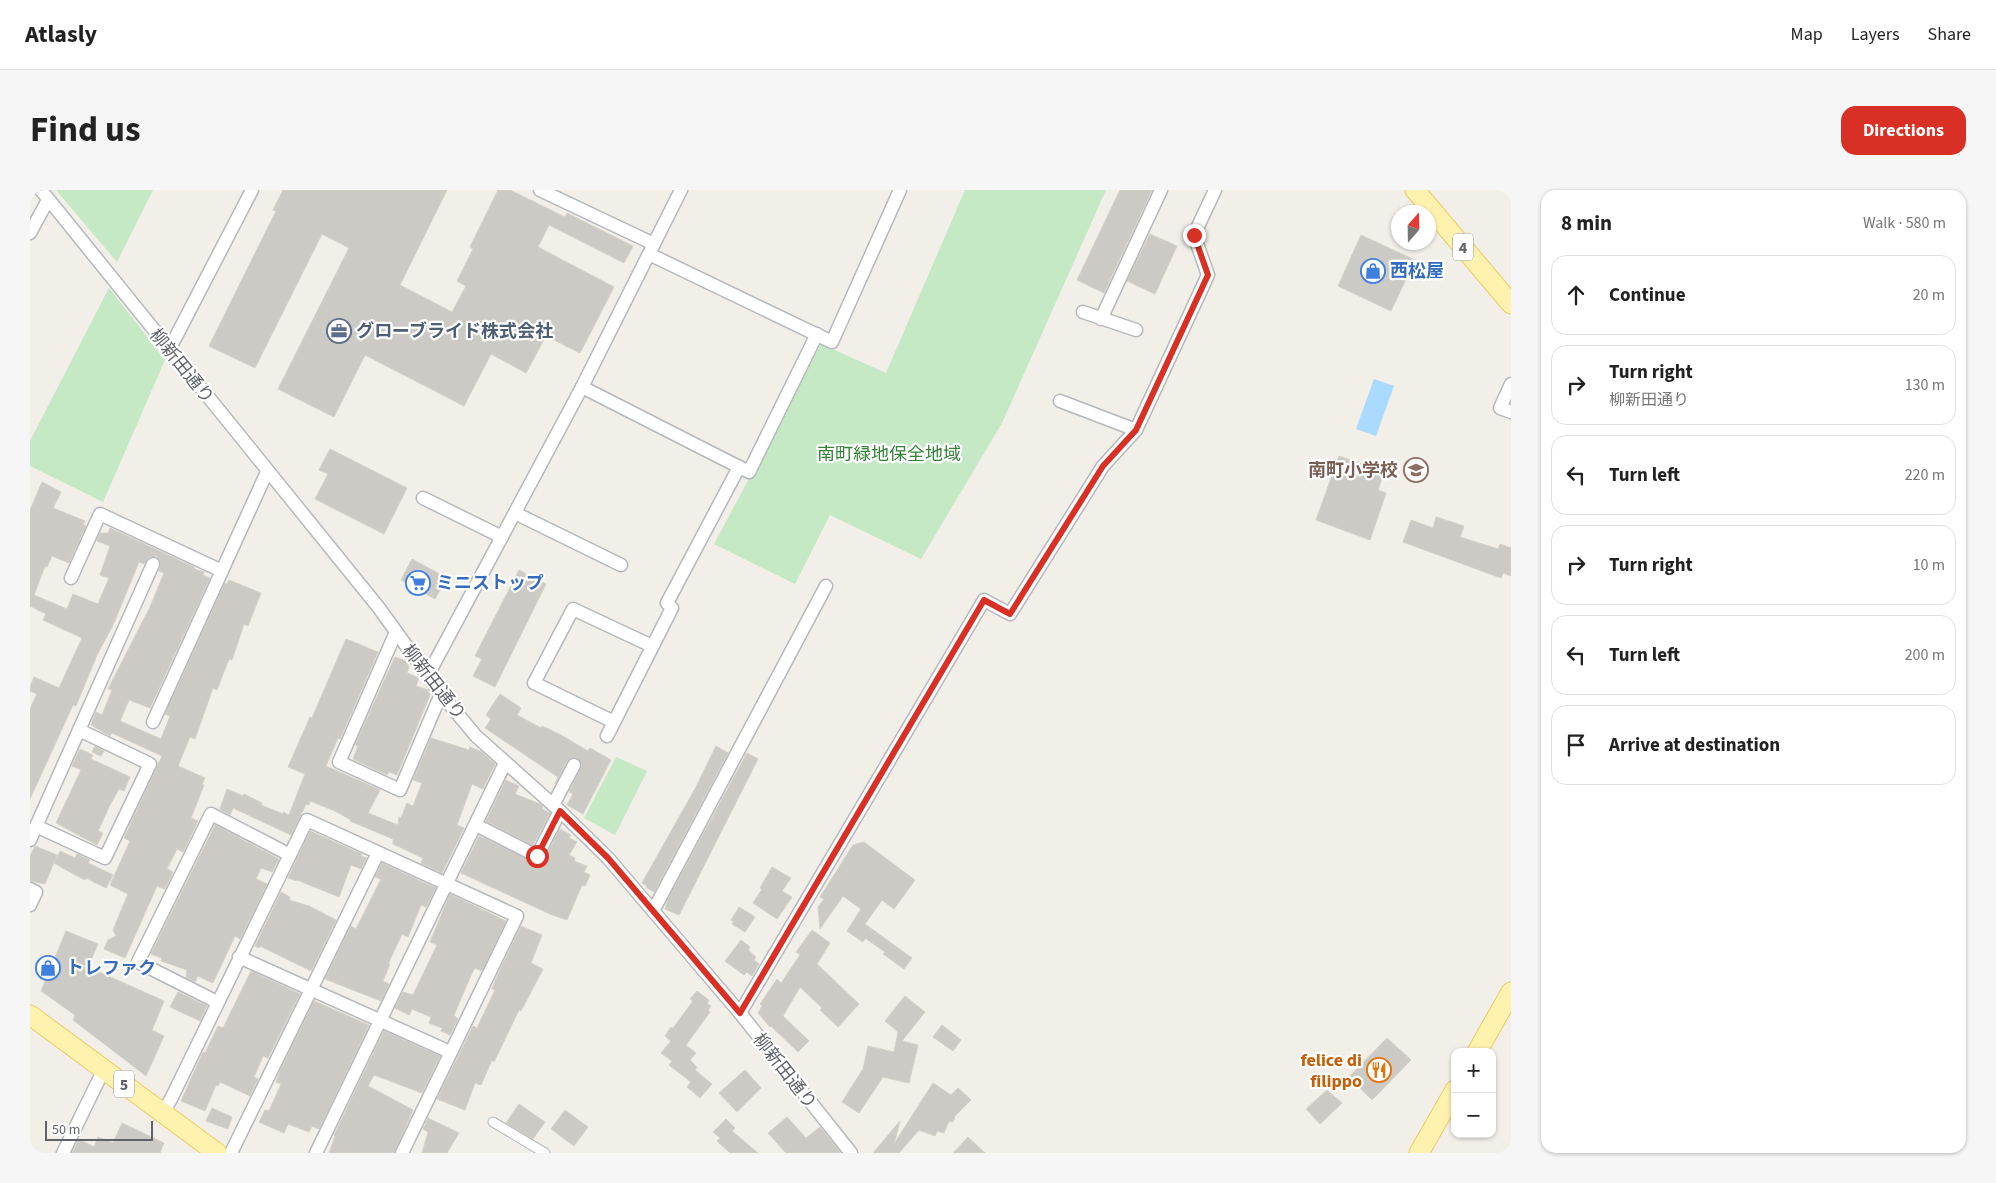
<!DOCTYPE html>
<html lang="en">
<head>
<meta charset="utf-8">
<style>
	:root { --surface:#fff; --page:#f6f6f6; --text:#222; --muted:#767676; --line:#e0e0e0; --accent:#d93025 }
	body { margin:0; font-family:"Source Sans 3","Noto Sans JP",sans-serif; background:var(--page); color:var(--text) }
	.controls { position:absolute; right:15px; bottom:15px; display:grid; overflow:hidden; border-radius:10px; box-shadow:0 1px 4px #0004 }
	.controls button { width:45px; height:45px; display:grid; place-items:center; padding:0; border:0; border-bottom:1px solid var(--line); background:var(--surface); color:var(--text); font:25px sans-serif }
	.compass { position:absolute; left:1361px; top:15px; width:45px; height:45px; border-radius:50%; background:var(--surface); box-shadow:0 1px 4px #0004; rotate:20deg }
	.scale { position:absolute; left:15px; bottom:12px; width:108px; box-sizing:border-box; padding-left:5px; border:2px solid #5f6368; border-top:0; font-size:14px; line-height:18px; white-space:nowrap; color:#5f6368; -webkit-text-stroke:4px #fff; paint-order:stroke }
	.stop { position:absolute; width:15px; height:15px; margin:-11px; border:4px solid #d93025; border-radius:50%; background:#fff }
	.stop.end { background:#d93025; border-color:#fff; box-shadow:0 1px 5px #0008 }
	.list { margin:0; padding:0; list-style:none }
	h2 { display:flex; justify-content:space-between; align-items:center; height:65px; margin:0; padding:0 20px; font-size:21px }
	h2 small { font-size:16px; font-weight:400; color:var(--muted) }
	.list li { display:grid; grid-template-columns:32px 1fr auto; gap:15px; align-items:center; box-sizing:border-box; height:80px; margin:0 10px 10px; padding:0 10px; border:1px solid var(--line); border-radius:15px }
	.list b { display:block; font-size:19px; white-space:nowrap }
	.list p { margin:0; font-size:16px; white-space:nowrap; color:var(--muted) }
	.list em { font-size:16px; font-style:normal; color:var(--muted) }
	.icon { flex:none; width:28px; height:28px; fill:none; stroke:currentColor; stroke-width:2; stroke-linecap:round; stroke-linejoin:round }
	.map { position:relative; flex:none; width:1481px; height:963px; overflow:hidden; border-radius:15px }
	header { display:flex; align-items:center; gap:30px; box-sizing:border-box; height:70px; padding:0 25px; background:var(--surface); border-bottom:1px solid var(--line) }
	header strong { font-size:24px }
	nav { display:flex; gap:28px; margin-inline-start:auto; font-size:18px }
	.intro { display:flex; align-items:center; justify-content:space-between; box-sizing:border-box; height:120px; padding:0 30px }
	h1 { margin:0; font-size:35px }
	.button { padding:12px 22px; border-radius:15px; background:var(--accent); color:#fff; font-size:18px; font-weight:700 }
	main { display:flex; gap:30px; padding:0 30px }
	aside { flex:1; background:var(--surface); border-radius:15px; box-shadow:0 1px 4px #0004 }
	.map>svg:first-child { display:block }
	.green { fill:#c5e8c5 }
	.water { fill:#aadaff }
	.building { fill:#cccac5; stroke:#d6d1c6 }
	.lines { fill:none; stroke-linecap:round; stroke-linejoin:round }
	.pedestrian-casing { stroke:#b5b8bc; stroke-width:11 }
	.minor-casing { stroke:#b5b8bc; stroke-width:15 }
	.primary-casing { stroke:#f2c960; stroke-width:21 }
	.pedestrian { stroke:#fff; stroke-width:9 }
	.minor { stroke:#fff; stroke-width:12 }
	.primary { stroke:#fff2af; stroke-width:19 }
	.route { stroke:#d93025; stroke-width:6 }
	.labels { text-anchor:middle; stroke-width:4.5; stroke-linejoin:round; paint-order:stroke }
	.shield { fill:#fff; stroke:#8f9295; stroke-width:1 }
	.shield-label { font-size:16px; font-weight:bold; fill:#5f6368 }
	.shop-label { font-size:18px; font-weight:bold; fill:#366cbe; stroke:#fff; text-anchor:start }
	.service-label { font-size:18px; font-weight:bold; fill:#4e5e75; stroke:#fff; text-anchor:start }
	.street-label { font-size:18px; fill:#5f6368; stroke:#fff }
	.park-label { font-size:18px; fill:#348238; stroke:#fff }
	.education-label { font-size:18px; font-weight:bold; fill:#785e54; stroke:#fff; text-anchor:end }
	.food-label { font-size:18px; font-weight:bold; fill:#c56008; stroke:#fff; text-anchor:end }
</style>
</head>
<body>
<header>
<strong>Atlasly</strong>
<nav><a>Map</a><a>Layers</a><a>Share</a></nav>
</header>
<div class="intro"><h1>Find us</h1><a class="button">Directions</a></div>
<main>
<div class="map">
<svg width="1481" height="963" viewBox="0 0 1481 963">
	<rect width="100%" height="100%" fill="#f1efe8"/>
	<g class="green">
		<polygon points="26,0 123,0 87,72"/>
		<polygon points="935,0 1076,0 972,233 891,369 800,325 765,394 684,354 791,154 856,183"/>
		<polygon points="79,98 135,170 73,312 0,276 0,251"/>
		<polygon points="586,567 617,581 585,645 554,628"/>
	</g>
	<polygon class="water" points="1344,189 1364,196 1346,246 1326,239"/>
	<g class="building">
		<polygon points="253,0 417,0 370,95 422,122 436,96 427,91 443,59 440,57 468,0 480,0 535,27 537,23 603,56 594,73 519,35 508,57 584,97 550,163 516,146 496,183 461,164 434,216 335,165 304,227 248,199 319,58 292,44 225,178 179,156 246,21 243,20"/>
		<polygon points="1090,0 1122,0 1074,103 1047,90"/>
		<polygon points="1120,44 1147,56 1125,104 1097,91"/>
		<polygon points="1331,45 1385,70 1361,121 1308,96"/>
		<polygon points="300,259 377,298 354,344 285,309 298,284 289,280"/>
		<polygon points="1309,266 1354,282 1348,300 1356,303 1340,350 1286,330"/>
		<polygon points="12,292 31,302 23,318 55,331 53,335 56,336 39,373 22,366 17,377 15,376 4,405 37,419 43,404 68,414 79,388 70,385 80,356 67,351 70,343 78,343 80,338 164,377 164,379 174,382 173,385 180,388 120,518 99,510 90,531 131,549 140,526 135,524 195,393 197,394 199,390 231,403 218,436 214,434 202,470 199,469 187,500 183,498 165,549 160,547 148,576 175,588 172,594 174,595 161,628 168,631 153,662 147,659 137,679 143,682 135,699 127,696 95,768 74,759 78,750 86,746 83,740 98,704 80,695 100,651 94,648 132,566 82,543 80,546 61,535 66,522 72,525 82,500 78,499 120,417 134,383 129,381 131,373 126,366 119,367 114,374 109,372 84,433 67,465 46,516 43,515 0,609 0,519 7,504 0,501 0,497 4,487 29,498 52,448 13,430 16,424 0,416 0,320"/>
		<polygon points="1406,327 1434,336 1430,347 1468,359 1470,354 1481,358 1481,386 1473,383 1471,388 1373,352 1381,330 1403,338"/>
		<polygon points="382,369 417,388 405,409 371,390"/>
		<polygon points="489,380 516,394 465,497 443,486 452,469 445,466"/>
		<polygon points="316,449 348,462 310,549 308,548 296,576 350,600 338,623 368,635 369,627 371,628 377,613 383,616 392,593 383,590 401,548 439,560 440,557 452,562 465,574 453,599 442,594 427,635 434,638 412,683 391,673 393,668 363,654 363,649 320,631 321,630 305,621 280,611 279,615 276,614 261,645 203,618 200,625 190,619 197,599 213,606 214,604 232,613 231,615 253,624 253,622 259,625 275,584 258,577 280,527 282,528"/>
		<polygon points="365,467 376,471 379,477 377,483 389,488 386,496 398,500 400,505 367,585 359,582 357,585 323,569 328,556 325,555"/>
		<polygon points="470,504 491,518 487,525 511,538 512,536 531,545 558,561 560,558 581,570 553,624 537,615 543,604 539,602 551,578 552,574 548,568 543,567 537,571 525,594 528,587 455,538 461,529 456,525"/>
		<polygon points="65,556 74,561 71,566 62,562"/>
		<polygon points="686,556 698,563 624,702 617,698 616,695 612,693 666,597"/>
		<polygon points="50,559 63,565 61,569 100,587 94,601 89,599 80,615 68,641 73,643 67,655 26,633 51,580 42,576"/>
		<polygon points="717,563 728,569 649,725 635,719 638,709"/>
		<polygon points="476,590 489,596 485,604 510,614 513,616 512,619 520,623 503,655 456,631"/>
		<polygon points="185,635 249,669 242,682 231,678 226,689 237,694 210,749 205,746 183,793 168,786 165,792 156,787 157,780 131,771 132,768 121,764"/>
		<polygon points="530,639 541,645 539,648 547,652 539,665 545,668 544,671 557,676 554,682 560,685 555,696 552,695 537,730 520,724 431,683 449,646 508,674 514,670"/>
		<polygon points="280,641 332,664 331,666 337,668 331,679 321,675 309,707 267,690 267,691 258,688"/>
		<polygon points="834,652 885,690 864,719 852,710 835,734 882,768 874,779 853,764 855,762 835,748 833,752 817,741 831,719 813,706 790,739 788,717 794,709 790,707 823,655"/>
		<polygon points="5,656 27,665 15,694 0,691 0,666"/>
		<polygon points="30,661 45,668 47,664 60,670 58,673 83,685 76,698 56,688 55,690 45,685 24,673"/>
		<polygon points="352,673 406,698 396,717 391,715 378,747 372,744 358,774 360,774 353,791 359,794 351,811 295,789 321,736 326,739 351,689 345,687"/>
		<polygon points="742,677 761,688 752,701 762,707 747,729 723,713 732,699 730,698"/>
		<polygon points="251,702 260,707 259,710 279,716 306,730 281,781 230,756 229,758 225,756"/>
		<polygon points="420,704 476,731 452,781 445,778 442,783 424,825 428,829 420,845 411,841 412,838 399,833 401,827 382,819 379,825 365,818 373,802 383,805 407,755 400,752"/>
		<polygon points="709,717 725,727 715,742 702,734 704,731 701,730"/>
		<polygon points="491,736 512,745 501,773 513,779 491,821 489,820 464,872 462,870 451,895 445,893 435,920 407,909 443,836 447,838 465,800 462,799 467,786"/>
		<polygon points="782,740 800,753 787,774 829,814 808,837 790,820 792,818 770,797 753,826 779,851 768,862 741,836 740,837 728,823 732,816 730,814 747,789 751,793 770,765 766,762"/>
		<polygon points="36,741 68,754 58,777 134,811 122,840 134,846 116,886 43,830 45,825 11,801"/>
		<polygon points="711,750 720,757 718,760 726,767 724,770 729,774 722,786 717,782 714,785 695,771"/>
		<polygon points="221,781 270,804 238,868 233,866 224,887 228,889 220,906 190,892 188,896 186,895 175,921 151,911 173,862 175,863 188,836 193,838"/>
		<polygon points="667,801 679,810 677,813 681,816 678,820 680,822 656,855 666,863 660,870 667,877 665,880 682,894 670,908 657,897 661,892 639,875 642,871 631,863 641,851 635,846 641,837 643,838 663,811 660,809"/>
		<polygon points="148,802 177,816 170,831 140,817"/>
		<polygon points="875,806 895,822 872,851 888,855 879,893 853,887 829,923 812,912 833,879 838,856 864,862 868,842 855,831"/>
		<polygon points="284,811 339,835 289,939 282,936 279,942 258,934 254,943 229,932 235,920 239,921 251,894 246,892 251,879"/>
		<polygon points="912,835 931,850 923,861 903,847"/>
		<polygon points="354,841 410,866 392,903 344,885 338,896 383,920 364,963 299,963 305,946 304,945"/>
		<polygon points="1357,848 1381,870 1342,910 1319,887"/>
		<polygon points="715,880 731,898 707,922 689,903"/>
		<polygon points="903,893 921,905 928,898 941,910 925,926 923,932 919,931 914,943 907,941 905,946 889,940 869,963 843,963 870,931 864,954"/>
		<polygon points="1297,900 1312,913 1290,934 1276,919"/>
		<polygon points="489,914 515,932 503,949 476,933"/>
		<polygon points="182,918 202,927 198,939 176,931"/>
		<polygon points="535,920 558,937 544,956 521,939"/>
		<polygon points="757,927 776,948 790,937 811,963 756,963 738,943"/>
		<polygon points="398,928 429,943 417,963 392,963 398,942 393,939"/>
		<polygon points="696,929 705,938 702,941 728,963 700,963 687,951 690,948 683,942"/>
		<polygon points="92,933 134,953 130,963 42,963 49,949 64,957 68,947 83,953"/>
		<polygon points="938,947 955,963 923,963"/>
	</g>
	<g class="lines">
		<defs>
			<polyline id="pedestrian" points="463,932 515,963"/>
			<g id="minor">
				<polyline points="11,0 349,418 411,504 446,546 530,621 578,668 710,823 821,963"/>
				<polyline points="510,0 624,54"/>
				<polyline points="0,43 18,10"/>
				<polyline points="619,64 802,152 870,0"/>
				<polyline points="1053,122 1106,140"/>
				<polyline points="1071,129 1131,0"/>
				<polyline points="139,160 222,0"/>
				<polyline points="1481,194 1470,218 1481,222"/>
				<polyline points="552,197 719,282 787,144"/>
				<polyline points="1030,211 1106,240"/>
				<polyline points="393,308 472,347"/>
				<polyline points="485,323 591,375"/>
				<polyline points="41,388 70,324 192,381"/>
				<polyline points="366,442 309,572 370,600 411,504"/>
				<polyline points="398,485 552,197 651,0"/>
				<polyline points="123,532 237,282"/>
				<polyline points="584,532 504,493 543,419 622,456"/>
				<polyline points="577,546 642,418 637,413 709,277"/>
				<polyline points="523,615 544,575"/>
				<polyline points="446,635 507,666 530,621"/>
				<polyline points="6,636 75,668 120,574 49,540"/>
				<polyline points="0,650 123,374"/>
				<polyline points="0,699 6,702 0,715"/>
				<polyline points="623,721 796,396"/>
				<polyline points="209,767 420,862"/>
				<polyline points="187,812 108,772 181,624 260,665"/>
				<polyline points="710,823 954,410 980,424 1073,276 1106,240 1178,85 1164,45 1185,0"/>
				<polyline points="133,922 141,909 277,630 487,726 372,963"/>
				<polyline points="33,963 74,879"/>
				<polyline points="201,963 348,663"/>
				<polyline points="286,963 475,573"/>
			</g>
			<g id="primary">
				<polyline points="1385,0 1481,114"/>
				<polyline points="0,825 187,963"/>
				<polyline points="1447,862 1481,802"/>
				<polyline points="1389,963 1425,900"/>
			</g>
		</defs>
		<use href="#pedestrian" class="pedestrian-casing"/>
		<use href="#minor" class="minor-casing"/>
		<use href="#primary" class="primary-casing"/>
		<use href="#pedestrian" class="pedestrian"/>
		<use href="#minor" class="minor"/>
		<use href="#primary" class="primary"/>
	</g>
	<g class="lines">
		<polyline class="route" points="507,666 530,621 578,668 710,823 954,410 980,424 1073,276 1106,240 1178,85 1164,45"/>
	</g>
	<defs>
		<symbol id="shop-ring" viewBox="-11 -11 22 22"><circle r="9.5" fill="#fff" stroke="#3f7fe0" stroke-width="1.5"/><path d="M-5-2.5h2.3a2.7 3.5 0 0 1 5.4 0H5L5.5 6h-11ZM-1.5-2.5h3a1.5 2.3 0 0 0-3 0Z" fill="#3f7fe0"/></symbol>
		<symbol id="office-ring" viewBox="-11 -11 22 22"><circle r="9.5" fill="#fff" stroke="#5c6f8a" stroke-width="1.5"/><path d="M-6-3h4V-5.5h4V-3h4V5H-6ZM-1-4.5V-3h2v-1.5ZM-6 0V1H6V0Z" fill="#5c6f8a"/></symbol>
		<symbol id="school-ring" viewBox="-11 -11 22 22"><circle r="9.5" fill="#fff" stroke="#8d6e63" stroke-width="1.5"/><path d="M0-5L7-2L0 1L-7-2ZM-4 1L0 2.5L4 1V4Q0 6-4 4Z" fill="#8d6e63"/></symbol>
		<symbol id="supermarket-ring" viewBox="-11 -11 22 22"><circle r="9.5" fill="#fff" stroke="#3f7fe0" stroke-width="1.5"/><path d="M-6-5.5h2.5l.6 2H6L4.5 2H-2.5L-4.4-4H-6ZM-1.5 3.2a1.3 1.3 0 1 0 .1 0ZM3 3.2a1.3 1.3 0 1 0 .1 0Z" fill="#3f7fe0"/></symbol>
		<symbol id="restaurant-ring" viewBox="-11 -11 22 22"><circle r="9.5" fill="#fff" stroke="#e8710a" stroke-width="1.5"/><path d="M-5-6h1v4h1v-4h1v4h1v-4h1v5L-1.5 .5V6h-2V.5L-5-1ZM5-6V6H3V1.5H1.5Q1.5-4 5-6Z" fill="#e8710a"/></symbol>
	</defs>
	<g fill-rule="evenodd">
		<use href="#shop-ring" x="1329" y="67" width="28" height="28"/>
		<use href="#office-ring" x="295" y="127" width="28" height="28"/>
		<use href="#school-ring" x="1372" y="266" width="28" height="28"/>
		<use href="#supermarket-ring" x="374" y="379" width="28" height="28"/>
		<use href="#shop-ring" x="4" y="764" width="28" height="28"/>
		<use href="#restaurant-ring" x="1335" y="866" width="28" height="28"/>
	</g>
	<g class="labels">
		<g class="shield">
			<rect x="1423" y="43.5" width="20" height="27" rx="4"/>
			<rect x="84" y="880.5" width="20" height="27" rx="4"/>
		</g>
		<g class="shield-label">
			<text x="1433" y="63">4</text>
			<text x="94" y="900">5</text>
		</g>
		<g class="shop-label">
			<text x="1360" y="87">西松屋</text>
			<text x="406" y="399">ミニストップ</text>
			<text x="36" y="784">トレファク</text>
		</g>
		<g class="service-label">
			<text x="326" y="147">グローブライド株式会社</text>
		</g>
		<g class="street-label">
			<text transform="translate(152 176) rotate(51)" y="6">柳新田通り</text>
			<text transform="translate(404 492) rotate(52)" y="6">柳新田通り</text>
			<text transform="translate(755 881) rotate(52)" y="6">柳新田通り</text>
		</g>
		<g class="park-label">
			<text x="859" y="270">南町緑地保全地域</text>
		</g>
		<g class="education-label">
			<text x="1368" y="286">南町小学校</text>
		</g>
		<g class="food-label">
			<text x="1332" y="876">felice di<tspan x="1332" dy="21">filippo</tspan></text>
		</g>
	</g>
</svg>
<div class="controls">
<button>+</button>
<button>−</button>
</div>
<svg class="compass" viewBox="-18 -18 36 36"><path d="M0-13l5 13h-10z" fill="#e53935"/><path d="M0 13l5-13h-10z" fill="#767676"/></svg>
<div class="scale">50 m</div>
<div class="stop" style="left:507px;top:666px"></div>
<div class="stop end" style="left:1164px;top:45px"></div>
</div>
<aside>
<h2>8 min<small>Walk · 580 m</small></h2>
<ul class="list">
<li><svg class="icon" aria-label="ahead" viewBox="0 0 24 24"><path d="M12 20V5M6 11l6-6 6 6"/></svg><div><b>Continue</b></div><em>20 m</em></li>
<li><svg class="icon" aria-label="right" viewBox="0 0 24 24"><path d="M7 20v-9h11M14 6l5 5-5 5"/></svg><div><b>Turn right</b><p>柳新田通り</p></div><em>130 m</em></li>
<li><svg class="icon" aria-label="left" viewBox="0 0 24 24"><path d="M17 20v-9H6M10 6l-5 5 5 5"/></svg><div><b>Turn left</b></div><em>220 m</em></li>
<li><svg class="icon" aria-label="right" viewBox="0 0 24 24"><path d="M7 20v-9h11M14 6l5 5-5 5"/></svg><div><b>Turn right</b></div><em>10 m</em></li>
<li><svg class="icon" aria-label="left" viewBox="0 0 24 24"><path d="M17 20v-9H6M10 6l-5 5 5 5"/></svg><div><b>Turn left</b></div><em>200 m</em></li>
<li><svg class="icon" aria-label="arrive" viewBox="0 0 24 24"><path d="M6 21V4h12l-3 4 3 4H6"/></svg><div><b>Arrive at destination</b></div></li>
</ul>
</aside>
</main>
</body>
</html>
